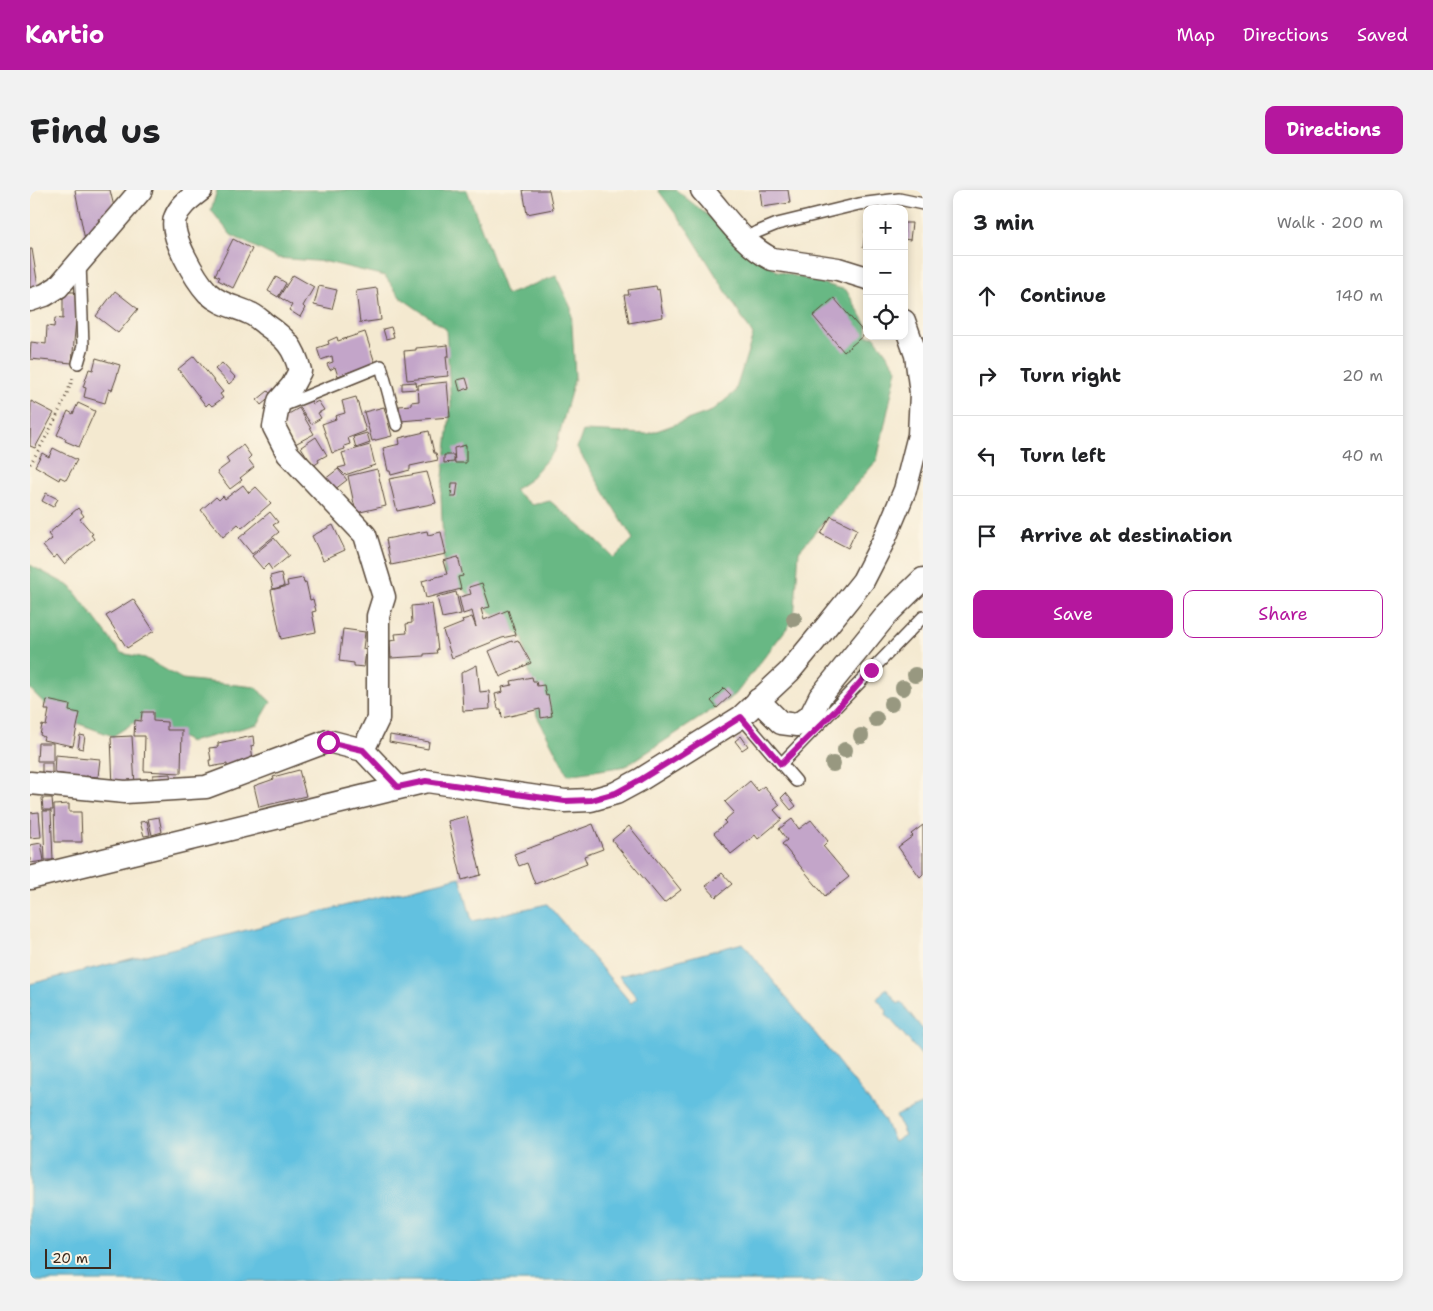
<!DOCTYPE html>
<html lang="en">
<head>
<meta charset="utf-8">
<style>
	:root { --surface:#fff; --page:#f2f2f2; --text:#202124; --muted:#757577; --line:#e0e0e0; --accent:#b5179e }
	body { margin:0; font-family:"Shantell Sans",sans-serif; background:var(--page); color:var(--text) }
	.controls { position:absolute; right:15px; top:15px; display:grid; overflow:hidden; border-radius:10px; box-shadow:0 2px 8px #0003 }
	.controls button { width:45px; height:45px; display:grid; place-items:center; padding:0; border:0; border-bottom:1px solid var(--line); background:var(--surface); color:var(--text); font:25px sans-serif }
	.scale { position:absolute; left:15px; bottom:12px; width:66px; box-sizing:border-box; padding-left:5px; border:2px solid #3b2a1e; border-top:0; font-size:14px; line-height:18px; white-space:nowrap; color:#3b2a1e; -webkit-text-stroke:4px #fcf5e5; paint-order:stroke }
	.stop { position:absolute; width:15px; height:15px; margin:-11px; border:4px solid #b5179e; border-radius:50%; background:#fff }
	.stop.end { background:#b5179e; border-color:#fff; box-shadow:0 1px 5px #0008 }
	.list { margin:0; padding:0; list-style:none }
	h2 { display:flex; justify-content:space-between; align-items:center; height:65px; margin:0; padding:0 20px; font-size:21px }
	h2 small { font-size:16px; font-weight:400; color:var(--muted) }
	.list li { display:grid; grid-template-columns:32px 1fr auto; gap:15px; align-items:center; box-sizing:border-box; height:80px; padding:0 20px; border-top:1px solid var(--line) }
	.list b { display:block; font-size:19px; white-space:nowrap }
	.list em { font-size:16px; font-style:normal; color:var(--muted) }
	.actions { display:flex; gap:10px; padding:15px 20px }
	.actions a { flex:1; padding:11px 0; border:1px solid var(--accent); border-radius:10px; text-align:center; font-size:18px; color:var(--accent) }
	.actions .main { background:var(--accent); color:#fff }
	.icon { flex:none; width:28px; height:28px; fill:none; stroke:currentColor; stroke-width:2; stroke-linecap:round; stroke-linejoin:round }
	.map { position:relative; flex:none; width:893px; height:1091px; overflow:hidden; border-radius:10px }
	header { display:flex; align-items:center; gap:30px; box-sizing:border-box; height:70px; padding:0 25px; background:var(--accent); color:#fff }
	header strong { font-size:24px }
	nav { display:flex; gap:28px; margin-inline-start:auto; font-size:18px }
	.intro { display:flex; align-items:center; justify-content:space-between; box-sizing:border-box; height:120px; padding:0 30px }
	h1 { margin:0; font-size:35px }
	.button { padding:12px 22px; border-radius:10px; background:var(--accent); color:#fff; font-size:18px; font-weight:700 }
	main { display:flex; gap:30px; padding:0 30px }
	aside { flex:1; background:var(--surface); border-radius:10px; box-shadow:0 2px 8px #0003 }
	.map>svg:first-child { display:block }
	.forest { fill:#68b884; stroke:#527151 }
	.water { fill:#62c1e0; stroke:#4e767f }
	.building { fill:#c3a5c9 }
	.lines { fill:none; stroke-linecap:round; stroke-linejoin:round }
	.lane-casing { stroke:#574739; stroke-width:14 }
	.street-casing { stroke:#574739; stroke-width:25 }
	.path { stroke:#574739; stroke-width:3; stroke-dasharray:1 4; stroke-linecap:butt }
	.lane { stroke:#fff; stroke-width:11 }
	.street { stroke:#fff; stroke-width:22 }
	.tree { fill:#989880 }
	.route { stroke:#b5179e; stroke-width:6 }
</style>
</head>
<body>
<header>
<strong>Kartio</strong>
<nav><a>Map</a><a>Directions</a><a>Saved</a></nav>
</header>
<div class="intro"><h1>Find us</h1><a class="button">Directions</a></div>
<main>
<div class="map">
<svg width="893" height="1091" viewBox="0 0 893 1091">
	<rect width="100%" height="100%" fill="#fcf5e5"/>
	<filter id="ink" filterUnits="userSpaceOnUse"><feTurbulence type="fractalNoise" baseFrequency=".02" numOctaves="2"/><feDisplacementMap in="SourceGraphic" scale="10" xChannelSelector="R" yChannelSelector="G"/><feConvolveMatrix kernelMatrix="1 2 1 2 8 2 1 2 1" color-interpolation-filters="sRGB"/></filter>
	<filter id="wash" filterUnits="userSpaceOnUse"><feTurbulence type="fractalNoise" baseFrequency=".0096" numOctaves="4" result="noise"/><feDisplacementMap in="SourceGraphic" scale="20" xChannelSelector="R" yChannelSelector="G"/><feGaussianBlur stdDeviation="1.12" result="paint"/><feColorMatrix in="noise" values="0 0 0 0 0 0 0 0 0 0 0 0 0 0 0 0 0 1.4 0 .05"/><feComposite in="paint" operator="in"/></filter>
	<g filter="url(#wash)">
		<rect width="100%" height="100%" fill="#f4e9d0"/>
		<g class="forest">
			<polygon points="187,0 437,0 476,105 526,86 541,118 545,187 525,260 499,290 484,300 502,315 520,311 566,350 584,368 603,349 547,258 553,241 618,244 682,221 705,202 723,145 659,42 628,0 646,0 747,81 816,100 837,135 837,146 844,146 867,179 847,270 769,361 764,429 705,505 596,576 538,585 507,526 493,448 414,384 411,305 421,216 416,139 370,107 355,86 297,72 247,68 201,45 181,20"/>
			<polygon points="0,375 41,397 91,463 115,468 152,489 225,497 241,512 228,534 160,552 113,527 83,546 27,526 0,499"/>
		</g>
		<g class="water">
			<polygon points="430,687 442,731 517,714 601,813 607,808 589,786 713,753 855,931 864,952 875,945 866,926 893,914 893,1091 0,1091 0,794"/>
			<polygon points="856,798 868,814 871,812 893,840 893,867 856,824 857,821 847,809"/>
		</g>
		<g id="blocks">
			<g class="building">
				<polygon points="45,0 80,0 85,21 74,24 75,27 68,29 71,38 56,55"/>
				<polygon points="493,0 519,0 523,19 497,24"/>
				<polygon points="730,0 758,0 760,13 732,17"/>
				<polygon points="874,33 882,33 880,50 874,49"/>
				<polygon points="836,34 837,34 837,59 833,58"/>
				<polygon points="203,49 222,59 203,98 188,90 190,87 185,85"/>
				<polygon points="0,59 2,59 8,96 0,98"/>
				<polygon points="263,85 284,97 273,116 275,118 270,127 259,120 262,115 249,107"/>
				<polygon points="246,87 256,93 248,107 238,101"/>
				<polygon points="289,96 307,100 302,119 284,115"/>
				<polygon points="626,96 627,100 629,99 633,127 599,133 594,105 599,105 598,100"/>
				<polygon points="347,98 351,130 330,133 326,101"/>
				<polygon points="85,101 108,119 88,143 66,126"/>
				<polygon points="33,102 45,102 46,130 42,173 0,169 1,152 16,154 17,136 24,137 25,128 33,129"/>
				<polygon points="804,108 835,144 814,162 783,126"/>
				<polygon points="361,137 364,147 356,149 353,139"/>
				<polygon points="335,142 345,173 308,186 305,177 300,180 297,174 303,172 302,166 291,170 287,158 299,154 298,151 307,147 308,151"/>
				<polygon points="418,155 419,166 416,166 418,186 377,190 374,161 386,160 386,158"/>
				<polygon points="164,166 193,202 190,204 193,208 182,216 179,213 176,216 148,179"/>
				<polygon points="66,168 90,175 86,189 82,200 79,199 75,213 54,207 56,198 53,197 59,179 63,180"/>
				<polygon points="192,173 206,188 199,194 185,179"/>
				<polygon points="436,188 439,198 430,201 427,190"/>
				<polygon points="386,192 387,199 372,200 372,193"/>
				<polygon points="417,192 420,227 370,231 369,216 381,215 381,212 389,211 388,195"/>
				<polygon points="238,201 242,206 231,215 227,210"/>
				<polygon points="326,207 336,241 318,248 320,254 314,256 315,259 302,263 292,234 306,229 305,226 315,223 312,211"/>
				<polygon points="280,209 283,214 288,211 294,220 288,223 291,228 281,234 269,216"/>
				<polygon points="1,211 24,223 5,258 0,256"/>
				<polygon points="48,213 65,221 49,257 35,251 36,249 27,245 38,221 43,224"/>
				<polygon points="354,217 362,246 342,251 334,222"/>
				<polygon points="269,218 284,244 265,254 250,229"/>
				<polygon points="399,241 404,263 406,263 408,270 380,276 380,280 361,285 360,281 358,281 353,258 370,254 369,248"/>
				<polygon points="337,243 340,253 326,258 323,247"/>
				<polygon points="286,247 297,265 288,270 289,272 283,276 271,257"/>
				<polygon points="213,255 221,266 218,269 224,277 210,288 212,290 200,299 187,282 199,273 196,268"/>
				<polygon points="340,255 345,275 315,285 308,278 316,276 312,263"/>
				<polygon points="436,255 436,273 425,273 424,258"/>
				<polygon points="23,258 47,270 36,290 30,287 29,290 5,276 12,263 19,267"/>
				<polygon points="414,265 424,265 424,272 414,273"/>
				<polygon points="308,279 317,290 300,303 290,293"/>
				<polygon points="347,279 356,316 326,323 318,286"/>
				<polygon points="397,282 406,313 367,321 359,289"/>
				<polygon points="422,293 428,293 426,307 421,307"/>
				<polygon points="213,295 219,303 226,297 241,313 212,338 208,334 193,347 171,320 186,307 189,310 193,306 195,309"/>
				<polygon points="16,303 28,309 23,317 12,311"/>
				<polygon points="48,318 54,326 50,329 63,344 61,345 64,349 34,374 27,365 23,368 13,356 22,349 18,344"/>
				<polygon points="240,322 248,332 243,335 249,342 222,364 209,348"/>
				<polygon points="801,326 827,339 818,358 791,344"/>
				<polygon points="303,335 315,360 293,370 282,346"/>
				<polygon points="397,341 398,345 411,342 416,364 361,375 356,349"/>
				<polygon points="244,348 259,366 242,380 238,374 233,379 222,366"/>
				<polygon points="428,367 433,386 428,387 431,399 396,408 392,391 417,384 413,371"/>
				<polygon points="251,383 254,396 243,399 240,386"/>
				<polygon points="273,388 274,393 276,392 280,410 283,409 286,421 282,422 286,442 251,449 241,400 258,396 257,391"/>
				<polygon points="452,393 460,417 451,419 454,430 478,420 486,445 472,448 422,468 413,441 433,433 432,430 442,427 446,437 442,421 433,424 429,407 441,404 439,397"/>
				<polygon points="426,402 431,424 412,428 407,407"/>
				<polygon points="103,409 124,441 97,458 76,426"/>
				<polygon points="402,414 408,460 406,460 407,463 394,464 394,466 361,468 360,451 366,450 365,444 377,443 376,434 382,433 381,416"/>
				<polygon points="313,439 335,442 333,459 336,460 334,477 324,476 324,473 309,471"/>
				<polygon points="488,450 501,473 470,487 459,461 482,451 482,452"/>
				<polygon points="447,475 450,502 459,501 460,519 433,521 431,483"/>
				<polygon points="502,487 503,491 506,491 507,496 514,495 516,506 518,505 522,526 511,528 510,519 472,528 471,519 468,519 465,504 473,502 472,497 482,495 481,491"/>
				<polygon points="694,498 701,505 687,518 681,511"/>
				<polygon points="17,510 40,515 39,521 50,523 43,556 13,550 14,547 10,545 12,535 16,536 19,520 15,520"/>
				<polygon points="112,522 123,522 123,531 137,532 137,540 152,540 151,583 114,581 115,546 104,546 105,530 111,531"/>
				<polygon points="50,545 55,546 53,559 48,558"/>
				<polygon points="360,545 399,552 398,559 359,552"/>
				<polygon points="102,546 105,596 83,598 81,547"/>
				<polygon points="223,546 224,555 221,556 223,571 197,579 197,574 180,577 179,570 181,570 179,558 188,557 188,553"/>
				<polygon points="711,546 718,556 712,560 705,551"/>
				<polygon points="8,553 23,553 23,571 7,571"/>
				<polygon points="25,565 70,569 68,587 56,586 56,592 38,591 39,585 24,583"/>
				<rect x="12" y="573" width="10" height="12"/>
				<polygon points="269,580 276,606 229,617 224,596 244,589 243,587"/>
				<polygon points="141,584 142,594 123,595 123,585"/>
				<polygon points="720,591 728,601 734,596 750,615 744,620 752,629 728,649 725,645 701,664 684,643 696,633 694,631 704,622 695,612"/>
				<polygon points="756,603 766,616 761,620 751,608"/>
				<polygon points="12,608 22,608 23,620 13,620"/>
				<polygon points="39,614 39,622 51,622 52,652 25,652 24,615"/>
				<polygon points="13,621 21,621 23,670 15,670"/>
				<polygon points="9,622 11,647 0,648 0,623"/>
				<polygon points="437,626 451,685 432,690 418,631"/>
				<polygon points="129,627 132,642 122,645 118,629"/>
				<polygon points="762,629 769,639 781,630 798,651 793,656 819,687 795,706 752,654 757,650 749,639"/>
				<polygon points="117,631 120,645 114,646 110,632"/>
				<polygon points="563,634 573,659 554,666 557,674 505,694 497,673 489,676 484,664"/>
				<polygon points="893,635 893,684 890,687 868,657 883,646 881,644"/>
				<polygon points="599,636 651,700 634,713 582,650"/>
				<polygon points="11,653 14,671 0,673 0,655"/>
				<polygon points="692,683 702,694 686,707 676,696"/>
			</g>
		</g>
	</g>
	<g filter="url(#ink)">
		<use href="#blocks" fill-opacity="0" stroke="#574739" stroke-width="1"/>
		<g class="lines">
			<defs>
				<g id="lane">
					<polyline points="713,48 747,34 829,14 869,9 893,14"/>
					<polyline points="48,173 53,156 50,73"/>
					<polyline points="250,217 351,176 367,235"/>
					<polyline points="711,527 766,591"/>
					<polyline points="751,574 893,427"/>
				</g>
				<g id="street">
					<path d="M 171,0 C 161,8 150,15 145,28 C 139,45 166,90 178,103 C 191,115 204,116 219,123 C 225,125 230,130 235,134 C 255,148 264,156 270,181 L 262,196 L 249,211 L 244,237 L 258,264 L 335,345 L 354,407 L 348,426 L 348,529 L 333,560"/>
					<path d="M 672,0 C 694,24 713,55 742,69 L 808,79 L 837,88"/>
					<polyline points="0,110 15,105 28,97 111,0"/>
					<polyline points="728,510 751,533 767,535 781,525 790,507 858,423 893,389"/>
					<polyline points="0,593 95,602 176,597 298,551 333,560 368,597"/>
					<polyline points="0,688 397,591 535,611 561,610 586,603 610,590 711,527 759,482 792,442 833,391 854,350 875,300 889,245 891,203 886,165 874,131"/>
				</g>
			</defs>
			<use href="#lane" class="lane-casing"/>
			<use href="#street" class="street-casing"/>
			<path class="path" d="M 0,274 C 17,247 32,218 43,188"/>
			<use href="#lane" class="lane"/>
			<use href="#street" class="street"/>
		</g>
		<g class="tree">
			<circle cx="764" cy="429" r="8"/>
			<circle cx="885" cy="485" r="8"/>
			<circle cx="873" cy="498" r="8"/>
			<circle cx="861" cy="514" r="8"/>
			<circle cx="846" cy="529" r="8"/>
			<circle cx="831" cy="546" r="8"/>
			<circle cx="815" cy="560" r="8"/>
			<circle cx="803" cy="574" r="8"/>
		</g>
	</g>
	<g class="lines" filter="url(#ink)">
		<polyline class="route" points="298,552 333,560 368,597 396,591 535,611 561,610 586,603 610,590 711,527 751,574 806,520 841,480"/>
	</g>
</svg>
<div class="controls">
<button>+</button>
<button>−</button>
<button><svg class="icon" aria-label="locate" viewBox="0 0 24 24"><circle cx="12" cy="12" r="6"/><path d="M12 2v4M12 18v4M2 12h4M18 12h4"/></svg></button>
</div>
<div class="scale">20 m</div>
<div class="stop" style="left:298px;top:552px"></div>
<div class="stop end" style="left:841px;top:480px"></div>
</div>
<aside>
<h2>3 min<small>Walk · 200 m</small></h2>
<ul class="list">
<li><svg class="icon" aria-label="ahead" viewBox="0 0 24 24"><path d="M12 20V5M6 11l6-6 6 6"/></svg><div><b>Continue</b></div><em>140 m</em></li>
<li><svg class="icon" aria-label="right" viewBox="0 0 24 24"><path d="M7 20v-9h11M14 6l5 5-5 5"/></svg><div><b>Turn right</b></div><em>20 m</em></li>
<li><svg class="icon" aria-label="left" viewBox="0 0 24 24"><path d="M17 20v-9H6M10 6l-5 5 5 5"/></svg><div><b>Turn left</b></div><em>40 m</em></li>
<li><svg class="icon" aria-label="arrive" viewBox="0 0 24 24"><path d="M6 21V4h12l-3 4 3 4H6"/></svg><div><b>Arrive at destination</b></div></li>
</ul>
<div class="actions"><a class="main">Save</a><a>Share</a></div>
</aside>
</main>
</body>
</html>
